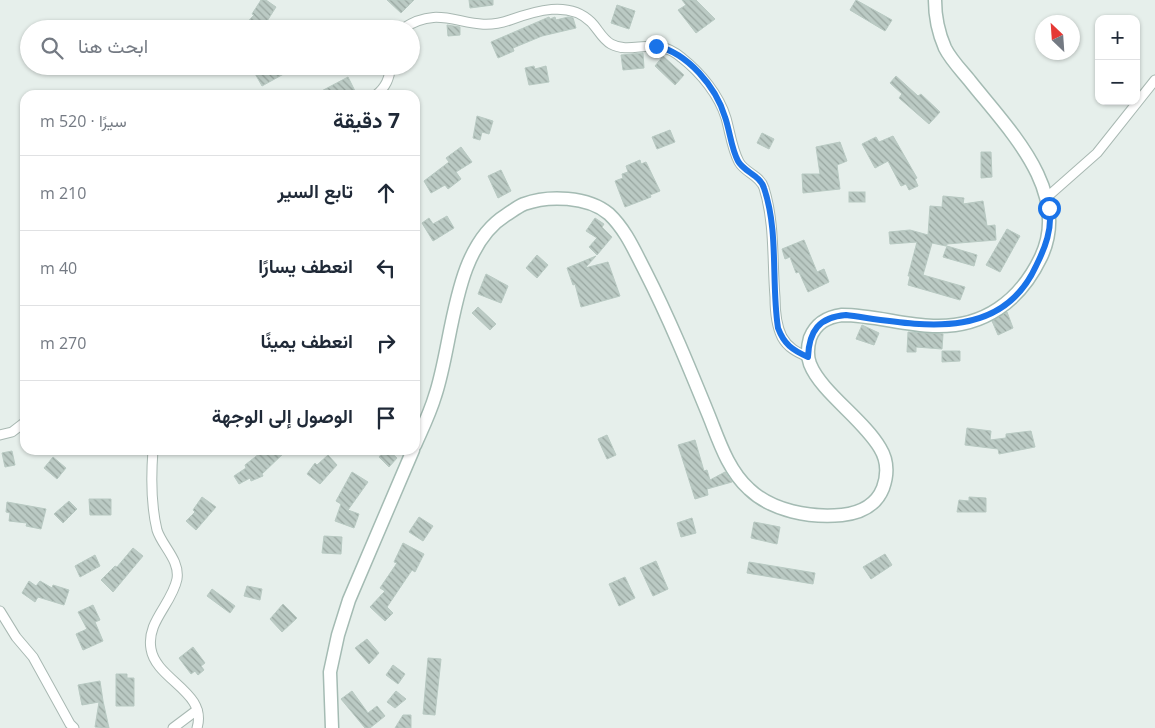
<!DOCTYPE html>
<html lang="ar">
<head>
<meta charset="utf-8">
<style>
	:root { --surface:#fff; --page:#f2f2f3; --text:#1f2937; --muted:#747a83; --line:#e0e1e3 }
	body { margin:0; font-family:"Open Sans",Vazirmatn,sans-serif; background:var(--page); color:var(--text); direction:rtl }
	.controls { position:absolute; right:15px; top:15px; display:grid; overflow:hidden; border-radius:10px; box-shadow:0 1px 4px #0004 }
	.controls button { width:45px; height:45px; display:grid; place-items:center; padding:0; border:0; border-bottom:1px solid var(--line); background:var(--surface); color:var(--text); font:25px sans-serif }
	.compass { position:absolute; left:1035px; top:15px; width:45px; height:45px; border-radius:50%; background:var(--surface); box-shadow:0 1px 4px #0004; rotate:335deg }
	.stop { position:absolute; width:15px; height:15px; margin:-11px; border:4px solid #1a73e8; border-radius:50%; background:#fff }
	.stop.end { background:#1a73e8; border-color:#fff; box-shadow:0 1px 5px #0008 }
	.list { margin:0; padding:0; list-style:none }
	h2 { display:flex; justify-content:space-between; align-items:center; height:65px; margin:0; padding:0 20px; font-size:21px }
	h2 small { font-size:16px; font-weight:400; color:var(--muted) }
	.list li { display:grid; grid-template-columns:32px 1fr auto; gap:15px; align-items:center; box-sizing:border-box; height:75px; padding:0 20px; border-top:1px solid var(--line) }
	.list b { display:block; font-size:19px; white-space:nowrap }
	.list em { font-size:16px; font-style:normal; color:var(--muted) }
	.icon { flex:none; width:28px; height:28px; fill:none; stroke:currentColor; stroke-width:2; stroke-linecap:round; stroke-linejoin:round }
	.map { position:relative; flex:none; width:1155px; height:728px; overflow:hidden; direction:ltr }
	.search { position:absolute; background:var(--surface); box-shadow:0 1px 4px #0004; left:20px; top:20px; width:400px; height:55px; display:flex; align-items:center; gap:12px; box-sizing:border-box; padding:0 18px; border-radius:28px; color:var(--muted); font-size:19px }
	.panel { position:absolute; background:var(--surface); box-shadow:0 1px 4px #0004; left:20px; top:90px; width:400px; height:365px; border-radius:15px; direction:rtl }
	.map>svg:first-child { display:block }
	.building { fill:url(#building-back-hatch); stroke:#b8c9c2 }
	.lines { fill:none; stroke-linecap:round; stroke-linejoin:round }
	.minor-casing { stroke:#a8b8b2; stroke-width:11 }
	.secondary-casing { stroke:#a4bbb3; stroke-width:15 }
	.minor { stroke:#fff; stroke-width:9 }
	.secondary { stroke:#fff; stroke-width:12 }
	.route { stroke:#1a73e8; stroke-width:6 }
</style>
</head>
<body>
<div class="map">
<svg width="1155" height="728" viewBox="0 0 1155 728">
	<defs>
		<pattern id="building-back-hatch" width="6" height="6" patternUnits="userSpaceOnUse" patternTransform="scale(1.25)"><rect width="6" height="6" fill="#bbcac4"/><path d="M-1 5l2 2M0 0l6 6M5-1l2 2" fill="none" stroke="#98a6a0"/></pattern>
	</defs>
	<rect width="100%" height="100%" fill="#e6efeb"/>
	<g class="building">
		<polygon points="261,0 266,0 276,7 262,29 241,29 254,15 252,14"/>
		<polygon points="387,0 414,0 401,13"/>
		<polygon points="469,0 493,0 493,5 470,8"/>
		<polygon points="682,0 696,0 715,19 696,33 678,10 686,5"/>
		<polygon points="856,0 892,20 885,31 850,10"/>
		<polygon points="617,5 635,11 629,29 611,23"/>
		<polygon points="549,17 550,19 555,17 556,20 568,17 573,18 576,28 542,36 513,48 514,51 498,58 491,42"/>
		<polygon points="447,25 460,27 460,35 448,36"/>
		<polygon points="643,53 644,68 623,70 621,55"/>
		<polygon points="663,56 684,75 675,85 655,66"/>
		<polygon points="259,66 298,66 262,86 253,70"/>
		<polygon points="534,66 535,69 546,66 549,82 529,85 525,68"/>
		<polygon points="896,76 918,96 921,94 940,112 929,124 899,98 902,94 890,83"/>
		<polygon points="348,77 356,93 351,95 314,95"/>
		<polygon points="477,116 493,121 489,134 482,132 480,140 473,138"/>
		<polygon points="670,130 675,142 657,149 652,137"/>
		<polygon points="762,133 774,139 769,149 757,143"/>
		<polygon points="893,136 917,178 915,179 918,186 909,190 906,184 901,186 888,161 875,168 862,144 876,137 879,142"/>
		<polygon points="840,142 847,161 837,165 840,189 803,193 802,174 820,174 816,147"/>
		<polygon points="461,147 472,162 456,172 461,179 448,189 445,185 431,193 424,181 449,162 446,158"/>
		<polygon points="981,152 991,152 992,177 981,178"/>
		<polygon points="640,160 641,164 646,162 660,191 650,195 651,197 625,207 615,181 623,178 622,174 628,172 626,166"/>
		<polygon points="501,170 511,191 498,198 488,176"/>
		<rect x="849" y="192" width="16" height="10"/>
		<polygon points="943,196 964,198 963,204 983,201 987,226 995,225 996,240 947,244 946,246 932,243 923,275 965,287 960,300 908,285 910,276 908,276 917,242 890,244 889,232 910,230 928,235 930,206 942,207"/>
		<polygon points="447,216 454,228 433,241 422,223 429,218 433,224"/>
		<polygon points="595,218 604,224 602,227 612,237 597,255 589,247 597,238 586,231"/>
		<polygon points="1007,229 1020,236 1000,272 986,265"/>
		<polygon points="804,240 817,272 824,269 829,282 808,292 799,272 796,273 790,257 785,259 782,249"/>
		<polygon points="947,246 977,255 974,266 943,257"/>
		<polygon points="537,255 548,265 537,278 526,268"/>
		<polygon points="596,256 585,268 608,262 620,296 581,307 575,284 573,285 567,268"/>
		<polygon points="486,274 508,286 501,303 478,294"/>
		<polygon points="478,307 496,324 490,330 472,313"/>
		<polygon points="1007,312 1013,328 998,335 992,321"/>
		<polygon points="862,325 879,333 874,345 856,339"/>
		<polygon points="908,332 943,334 942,349 916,347 916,352 907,352"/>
		<polygon points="942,351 960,351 960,361 942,362"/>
		<polygon points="967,428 991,431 990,440 1006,438 1006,434 1031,431 1035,447 999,454 998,449 965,445"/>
		<polygon points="607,435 616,455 607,459 598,439"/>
		<polygon points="695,440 704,471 707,470 710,480 725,472 732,482 707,489 708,495 695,499 678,445"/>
		<polygon points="264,450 287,450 262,474 263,476 251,481 250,478 239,484 234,476 246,468 245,465"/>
		<polygon points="385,450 388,450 397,458 389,467 379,457"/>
		<polygon points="12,451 15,465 5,467 2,453"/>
		<polygon points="328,455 337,465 320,484 307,474 315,463 317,465"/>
		<polygon points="53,457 66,468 57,479 44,468"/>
		<polygon points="352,472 368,482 348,510 359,514 354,528 335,521 341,504 336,501"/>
		<polygon points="202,497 216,507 196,530 186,521 195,512 193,510"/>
		<polygon points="969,497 986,498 986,512 957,512 959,500 969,501"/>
		<polygon points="89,499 111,499 111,515 90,515"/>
		<polygon points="69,501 77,509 63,523 54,514"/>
		<polygon points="7,502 46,509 41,529 26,526 27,523 9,521 10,513 6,512"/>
		<polygon points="419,517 433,526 423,541 409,532"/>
		<polygon points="692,518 696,533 681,537 677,523"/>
		<polygon points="754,522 780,527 777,544 751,538"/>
		<polygon points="324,536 342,537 341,554 322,553"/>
		<polygon points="403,543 424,554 415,572 412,570 387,607 393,613 385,621 370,607 385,591 380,588 397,563 394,562"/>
		<polygon points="133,548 143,556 113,592 101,580 115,566 117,567"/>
		<polygon points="885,554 892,565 871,579 863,567"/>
		<polygon points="95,555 100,566 80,577 75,566"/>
		<polygon points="656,561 668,589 653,596 640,568"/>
		<polygon points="749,562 815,573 813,584 747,573"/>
		<polygon points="625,577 635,598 619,606 609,584"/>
		<polygon points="29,581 36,586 40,581 52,588 53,585 69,590 64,605 38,597 35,602 22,593"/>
		<polygon points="247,586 262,589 260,600 244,596"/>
		<polygon points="212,589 235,606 230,613 207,596"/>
		<polygon points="283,604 297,618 282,632 270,619"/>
		<polygon points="93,605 100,620 95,622 103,641 83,650 76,634 87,629 78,612"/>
		<polygon points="367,639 379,653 369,664 355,648"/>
		<polygon points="193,647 205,663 201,666 204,670 198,675 195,671 191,674 179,658"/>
		<polygon points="428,658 441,659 435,715 423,714"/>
		<polygon points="393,665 405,674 398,684 386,675"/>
		<polygon points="116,674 127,674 127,678 134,678 134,706 116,706"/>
		<polygon points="100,681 103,701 109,728 95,727 99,702 82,705 78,685"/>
		<polygon points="352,691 368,713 377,706 385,716 370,728 365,728 341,699"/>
		<polygon points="396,691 406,699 395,708 387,702"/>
		<polygon points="403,715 411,715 411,728 395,728"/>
	</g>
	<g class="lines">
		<defs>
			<g id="minor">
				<path d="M 402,29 C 445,0 466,36 510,20 C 535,11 569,0 591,22 C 598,29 602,39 611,44 C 633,56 654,34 682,58 C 701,73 719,95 726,118 C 730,132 732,149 739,162 C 745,173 760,175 764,188 C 775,223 772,261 775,297 C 775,310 776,325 782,337 C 788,348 797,352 808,357"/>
				<path d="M 376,95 C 386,87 389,79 391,66"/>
				<polyline points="1046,198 1097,153 1155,80"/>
				<polyline points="0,435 12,432 25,422"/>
				<path d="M 153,450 C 151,476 151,505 157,530 C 162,546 180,560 177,579 C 172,604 146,622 151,649 C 156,680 208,692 197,728"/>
				<polyline points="0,611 16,637 33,657 70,724 74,728"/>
				<polyline points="173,728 197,710"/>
			</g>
			<g id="secondary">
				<path d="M 415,445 C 422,429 430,413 435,396 C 454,340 452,249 506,215 C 511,212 517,207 524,204 C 548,195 588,196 609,214 C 626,230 635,252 645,271 C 669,318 689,367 709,416 C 719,441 728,470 749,489 C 772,511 810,518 842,515 C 860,513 876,506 883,488 C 888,474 888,461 880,448 C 863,419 821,392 810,364 C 807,356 808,345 810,338 C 816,323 827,317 842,315 C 873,315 903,325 933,326 C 984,328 1020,301 1041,257 C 1072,191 1008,129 970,81 C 962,71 951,60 945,48 C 938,32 935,17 935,0"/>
				<polyline points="332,728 330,672 338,635 349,600 413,450"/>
			</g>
		</defs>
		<use href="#minor" class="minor-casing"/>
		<use href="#secondary" class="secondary-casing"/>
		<use href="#minor" class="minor"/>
		<use href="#secondary" class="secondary"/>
	</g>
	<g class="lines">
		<path class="route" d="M 656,46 C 688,53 716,87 725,117 C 730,131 731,148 738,161 C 744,172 760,175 764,188 C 779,232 771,282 778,328 C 784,344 792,350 808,357 C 809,331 819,317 846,315 C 914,324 1000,345 1036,266 C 1045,248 1053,228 1049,208"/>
	</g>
</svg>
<div class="controls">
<button>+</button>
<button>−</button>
</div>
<svg class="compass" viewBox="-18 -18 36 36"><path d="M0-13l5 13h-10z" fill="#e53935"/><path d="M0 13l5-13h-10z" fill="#747a83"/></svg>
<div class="stop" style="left:1049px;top:208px"></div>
<div class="stop end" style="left:656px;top:46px"></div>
<div class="search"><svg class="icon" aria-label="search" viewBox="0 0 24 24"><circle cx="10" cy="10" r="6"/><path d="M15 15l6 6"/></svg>ابحث هنا</div>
<section class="panel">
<h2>7 دقيقة<small>سيرًا · 520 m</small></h2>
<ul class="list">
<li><svg class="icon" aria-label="ahead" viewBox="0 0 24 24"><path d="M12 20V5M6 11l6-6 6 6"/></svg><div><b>تابع السير</b></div><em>210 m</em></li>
<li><svg class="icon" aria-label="left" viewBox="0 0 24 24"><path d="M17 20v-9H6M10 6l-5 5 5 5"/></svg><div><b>انعطف يسارًا</b></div><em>40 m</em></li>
<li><svg class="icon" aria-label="right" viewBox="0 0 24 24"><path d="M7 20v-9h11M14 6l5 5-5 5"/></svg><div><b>انعطف يمينًا</b></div><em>270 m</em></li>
<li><svg class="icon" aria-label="arrive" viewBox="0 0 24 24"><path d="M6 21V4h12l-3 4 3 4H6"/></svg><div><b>الوصول إلى الوجهة</b></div></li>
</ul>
</section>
</div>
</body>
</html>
